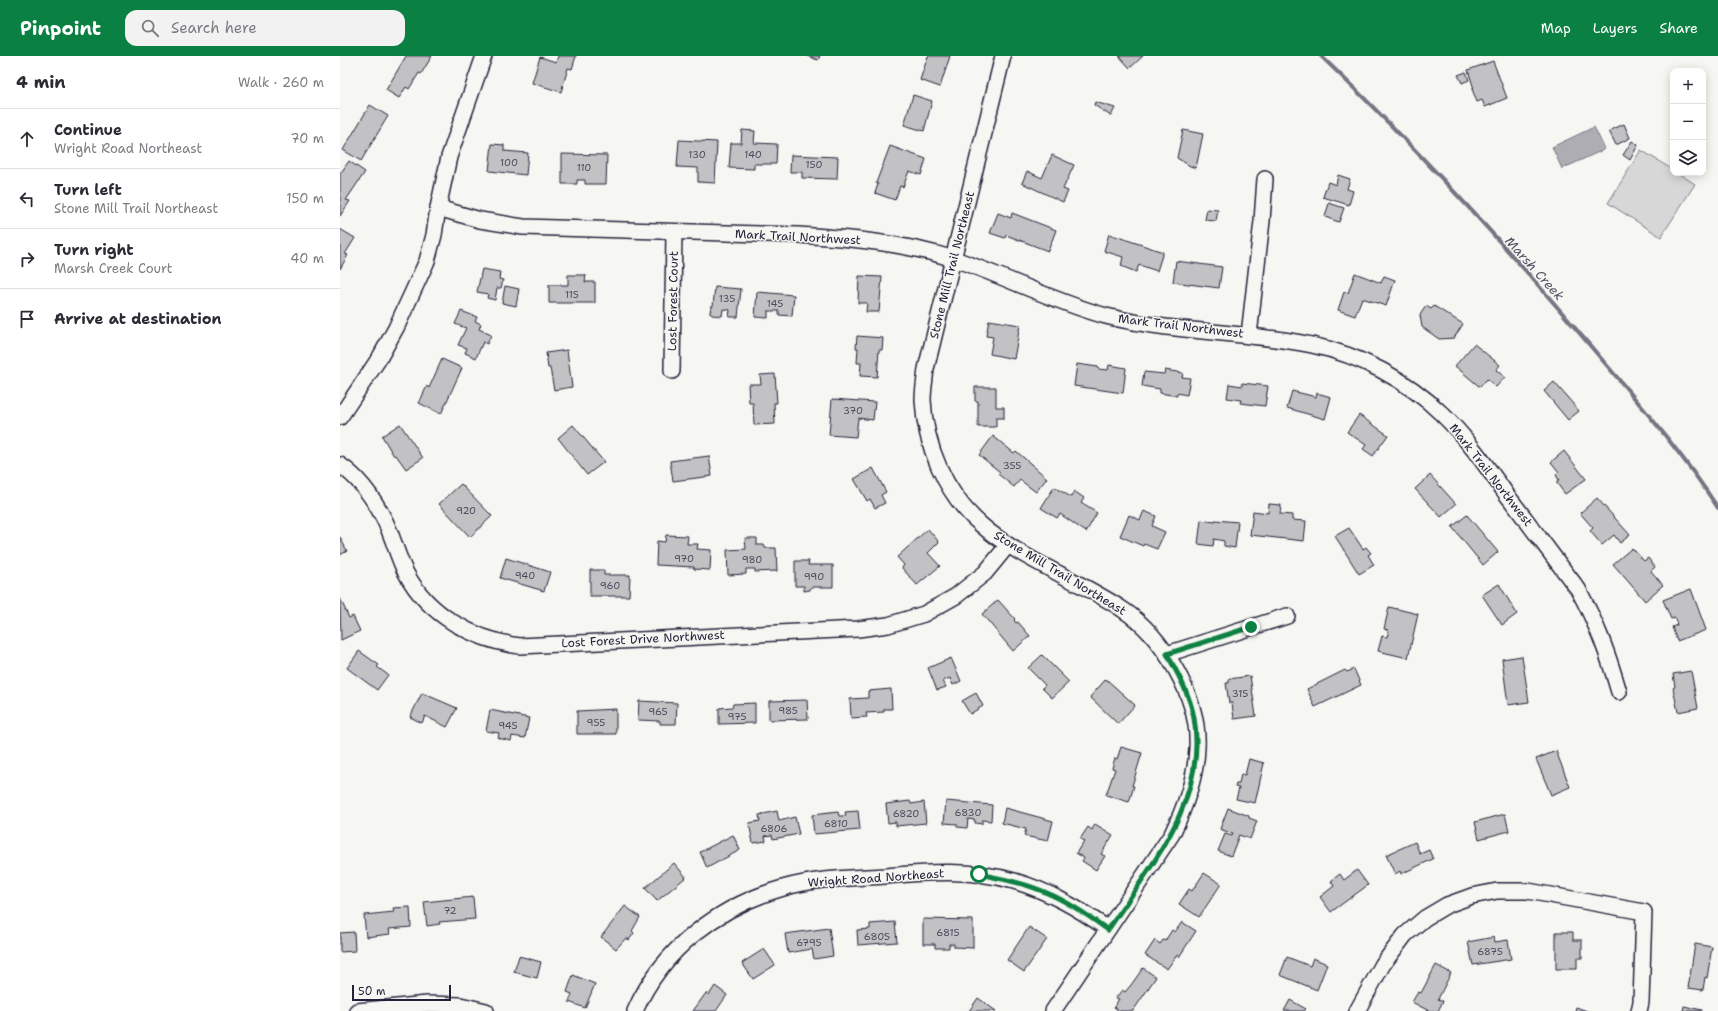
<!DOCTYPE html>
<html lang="en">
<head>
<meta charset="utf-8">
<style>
	:root { --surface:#fff; --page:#f2f2f3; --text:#2b2b33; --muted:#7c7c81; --line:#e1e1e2; --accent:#0b8043 }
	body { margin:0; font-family:"Shantell Sans",sans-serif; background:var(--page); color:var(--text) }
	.controls { position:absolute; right:12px; top:12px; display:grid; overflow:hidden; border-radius:8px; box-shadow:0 2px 10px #0003 }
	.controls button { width:36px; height:36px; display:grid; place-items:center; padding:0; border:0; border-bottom:1px solid var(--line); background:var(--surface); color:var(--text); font:20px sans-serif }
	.scale { position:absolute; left:12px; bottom:10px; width:99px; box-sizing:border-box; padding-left:4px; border:2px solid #22223b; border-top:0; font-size:11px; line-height:14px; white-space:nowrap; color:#22223b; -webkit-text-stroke:3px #f6f6f2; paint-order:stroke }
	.stop { position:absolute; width:12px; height:12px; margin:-9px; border:3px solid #0b8043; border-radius:50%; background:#fff }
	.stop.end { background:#0b8043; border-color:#fff; box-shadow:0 1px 4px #0008 }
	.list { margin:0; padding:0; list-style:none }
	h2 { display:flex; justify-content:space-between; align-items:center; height:52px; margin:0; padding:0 16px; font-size:17px }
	h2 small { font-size:13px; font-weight:400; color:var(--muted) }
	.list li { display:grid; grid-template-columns:26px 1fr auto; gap:12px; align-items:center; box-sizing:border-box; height:60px; padding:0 16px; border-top:1px solid var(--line) }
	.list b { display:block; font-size:15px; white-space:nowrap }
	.list p { margin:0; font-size:13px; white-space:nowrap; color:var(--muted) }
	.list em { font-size:13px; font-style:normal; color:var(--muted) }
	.icon { flex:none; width:22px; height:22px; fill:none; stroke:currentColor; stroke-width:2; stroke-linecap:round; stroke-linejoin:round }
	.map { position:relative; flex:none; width:1378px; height:955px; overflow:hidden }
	header { display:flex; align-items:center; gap:24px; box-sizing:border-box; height:56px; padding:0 20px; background:var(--accent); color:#fff }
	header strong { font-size:19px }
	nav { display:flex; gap:22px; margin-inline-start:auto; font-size:14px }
	.search { width:280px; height:36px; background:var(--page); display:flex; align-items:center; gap:10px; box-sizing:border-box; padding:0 14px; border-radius:12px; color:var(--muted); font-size:15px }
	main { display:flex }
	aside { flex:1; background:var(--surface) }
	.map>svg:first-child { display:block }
	.green { fill:#d7d7d7; stroke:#7c7c89 }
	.water { fill:#adadb3; stroke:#757583 }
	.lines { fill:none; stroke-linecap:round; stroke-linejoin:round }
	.stream { stroke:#757583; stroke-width:4 }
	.building { fill:#c2c2c4; stroke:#22223b }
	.street-casing { stroke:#22223b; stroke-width:18 }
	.street { stroke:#f6f6f2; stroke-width:15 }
	.route { stroke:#0b8043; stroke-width:5 }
	.labels { text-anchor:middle; stroke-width:3; stroke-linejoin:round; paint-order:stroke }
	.number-label { font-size:10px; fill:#4a4a5d }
	.street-label { font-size:12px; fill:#22223b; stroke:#f6f6f2 }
	.water-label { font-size:13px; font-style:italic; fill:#535365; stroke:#f6f6f2 }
</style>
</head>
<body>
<header>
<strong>Pinpoint</strong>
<div class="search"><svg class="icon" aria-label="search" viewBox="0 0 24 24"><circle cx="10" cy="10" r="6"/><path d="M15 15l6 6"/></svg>Search here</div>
<nav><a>Map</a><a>Layers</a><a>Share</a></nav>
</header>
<main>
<aside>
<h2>4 min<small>Walk · 260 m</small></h2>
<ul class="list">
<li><svg class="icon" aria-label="ahead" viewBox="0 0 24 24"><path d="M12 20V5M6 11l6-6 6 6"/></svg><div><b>Continue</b><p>Wright Road Northeast</p></div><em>70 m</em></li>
<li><svg class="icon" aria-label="left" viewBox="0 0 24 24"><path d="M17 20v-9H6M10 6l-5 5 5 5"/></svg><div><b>Turn left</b><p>Stone Mill Trail Northeast</p></div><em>150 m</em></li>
<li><svg class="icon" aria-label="right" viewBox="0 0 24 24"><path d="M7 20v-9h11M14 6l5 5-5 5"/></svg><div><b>Turn right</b><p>Marsh Creek Court</p></div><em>40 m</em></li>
<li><svg class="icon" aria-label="arrive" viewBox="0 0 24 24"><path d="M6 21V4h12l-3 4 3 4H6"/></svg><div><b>Arrive at destination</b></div></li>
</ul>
</aside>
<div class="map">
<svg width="1378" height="955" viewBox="0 0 1378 955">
	<rect width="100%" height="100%" fill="#f6f6f2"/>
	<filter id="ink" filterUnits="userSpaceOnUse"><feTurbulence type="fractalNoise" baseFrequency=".025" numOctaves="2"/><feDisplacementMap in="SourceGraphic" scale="8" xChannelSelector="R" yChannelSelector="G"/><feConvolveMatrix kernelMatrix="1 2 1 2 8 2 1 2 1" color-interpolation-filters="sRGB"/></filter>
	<g filter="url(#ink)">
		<polygon class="green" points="1301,94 1333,114 1333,117 1338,117 1355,128 1321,181 1268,147"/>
		<polygon class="water" points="1254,71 1265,93 1222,113 1212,91"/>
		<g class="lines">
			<path class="stream" d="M 981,0 C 1077,92 1167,191 1253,293 C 1296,344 1341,395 1378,452"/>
		</g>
		<g class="building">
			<polygon points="66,0 92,0 81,18 79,17 69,33 66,31 59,42 46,34"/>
			<polygon points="218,0 236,0 232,13 228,12 221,36 192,27 200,1 216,6"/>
			<polygon points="467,0 480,0 478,4"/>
			<polygon points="588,0 610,0 600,31 580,24"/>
			<polygon points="779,0 803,0 790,12"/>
			<polygon points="1153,5 1167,42 1145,51 1142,44 1137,46 1132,33 1134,33 1128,14"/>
			<polygon points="1126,16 1129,24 1122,27 1118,19"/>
			<polygon points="573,39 592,45 584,75 564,69"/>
			<polygon points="755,46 775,52 771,60 754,49"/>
			<polygon points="30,49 48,60 21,105 3,94"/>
			<polygon points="1284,68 1290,82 1276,89 1269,75"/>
			<polygon points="402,74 415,75 414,87 437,88 436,108 414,108 414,113 389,112 391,87 401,87"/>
			<polygon points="843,74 863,78 856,112 850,110 837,102"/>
			<polygon points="339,84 377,86 375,127 358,126 358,112 337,111"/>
			<polygon points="1292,85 1298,89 1290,104 1283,99"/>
			<polygon points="152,88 164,89 164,95 188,97 186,119 149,115"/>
			<polygon points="550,90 586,103 581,119 569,115 563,131 560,130 555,144 535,137 538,128 536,127"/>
			<polygon points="222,98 267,99 266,128 245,128 245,124 237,124 237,128 222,128"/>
			<polygon points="451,99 498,101 497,123 462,122 462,116 450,116"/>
			<polygon points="712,99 734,109 723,133 728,135 723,146 682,127 687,115 702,122"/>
			<polygon points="9,105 25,116 6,144 10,145 0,160 0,118"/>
			<polygon points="998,119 1010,123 1007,133 1013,135 1009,149 983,141 988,126 996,129"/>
			<polygon points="989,147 1004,152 999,166 985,161"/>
			<polygon points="867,153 878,154 876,165 865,164"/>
			<polygon points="658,157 671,162 672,157 716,174 708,195 666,179 665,182 650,177"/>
			<polygon points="0,173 15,182 5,198 8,199 0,213"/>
			<polygon points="769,178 823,196 817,215 799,209 796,216 781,210 783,201 764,195"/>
			<polygon points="836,205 882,211 879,232 833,226"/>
			<polygon points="142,213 160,216 159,223 163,224 161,232 157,232 155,244 147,242 148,238 137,236"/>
			<polygon points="1015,217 1041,227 1044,220 1055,224 1046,250 1022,242 1015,260 998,254 1004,236 1008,237"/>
			<polygon points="228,219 246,219 245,226 255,226 255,247 209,247 209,229 228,229"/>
			<polygon points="519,220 542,221 539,256 526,256 527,247 518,247"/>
			<polygon points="165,230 179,233 176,250 162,247"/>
			<polygon points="375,231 401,233 398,261 389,261 390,254 383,253 382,260 372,259 370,257 371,250 373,250"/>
			<polygon points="417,236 454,239 452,260 439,259 439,255 428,255 428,262 415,261"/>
			<polygon points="1086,250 1091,253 1094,250 1123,268 1114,282 1099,283 1082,271 1080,259"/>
			<polygon points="121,255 137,261 135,265 141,268 139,273 151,279 147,288 143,286 136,302 125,297 127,292 118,289 126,272 115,268"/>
			<polygon points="649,264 680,269 674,303 650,298 653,281 646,280"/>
			<polygon points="517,280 543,282 542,294 539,294 537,321 520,320 521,307 517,307 518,292 516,292"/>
			<polygon points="1134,288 1160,309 1156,314 1165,321 1156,331 1147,323 1140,331 1115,310"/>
			<polygon points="227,294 232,331 214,334 210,312 208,312 206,297"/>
			<polygon points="102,303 122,312 101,358 79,347 87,330 89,332"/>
			<polygon points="737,308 758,311 758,313 768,314 769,309 786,312 783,337 734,330"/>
			<polygon points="825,314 843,317 842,321 850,322 847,339 837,337 837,340 820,337 820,333 802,330 804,316 824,318"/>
			<polygon points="435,318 437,347 434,347 435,368 414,369 413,347 409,347 408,328 421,328 420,319"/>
			<polygon points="1214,326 1239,355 1228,364 1204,335"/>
			<polygon points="902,327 928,330 925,350 900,347 901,344 887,342 889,328 902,330"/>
			<polygon points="635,331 656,331 656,351 664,351 664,362 656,362 656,371 638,371 638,345 635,345"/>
			<polygon points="952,335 976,341 977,337 991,341 985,363 947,352"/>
			<polygon points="492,343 535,346 533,364 518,362 516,381 489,379"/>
			<polygon points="1019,359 1048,379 1033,400 1023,393 1026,389 1007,376"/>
			<polygon points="60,368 83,402 66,413 56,399 54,400 42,380"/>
			<polygon points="233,369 264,406 247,419 218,382"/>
			<polygon points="653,380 674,397 676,395 707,422 696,436 680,424 674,431 658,418 660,416 639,399"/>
			<polygon points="1224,395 1246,423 1225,438 1216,426 1219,424 1216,419 1219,416 1211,406"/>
			<polygon points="369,400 372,420 333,425 330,405"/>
			<polygon points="533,412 546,436 541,439 545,447 535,452 530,443 527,445 514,423"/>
			<polygon points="1090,419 1116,448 1101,461 1075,433"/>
			<polygon points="121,428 152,460 130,481 99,448"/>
			<polygon points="714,431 731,441 734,435 744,442 741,447 757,457 746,476 720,458 717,462 701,452"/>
			<polygon points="1257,442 1290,479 1280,487 1274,479 1262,489 1250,475 1253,472 1240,457"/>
			<polygon points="929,448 941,449 940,458 952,459 952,464 966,465 964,485 910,479 913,455 928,457"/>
			<polygon points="804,455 816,460 812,470 825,476 817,493 804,488 803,490 780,480 789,459 800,464"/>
			<polygon points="1127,459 1158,496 1143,509 1112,471"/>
			<polygon points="861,464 875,466 875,464 898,466 895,492 884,490 884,485 874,483 873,490 858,488"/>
			<polygon points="1009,472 1023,493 1026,491 1031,497 1028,499 1034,509 1019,518 995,480"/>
			<polygon points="588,473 599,486 588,497 600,510 577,529 562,512 564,509 557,501"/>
			<polygon points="326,479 348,480 347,488 358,488 357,493 371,494 370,514 354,513 354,511 316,509 317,485 325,486"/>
			<polygon points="0,481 7,495 0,499"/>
			<polygon points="405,482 417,482 417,489 424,489 425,492 436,492 437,515 415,516 415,513 406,513 406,518 388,519 387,494 406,493"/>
			<polygon points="1292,492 1304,505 1308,502 1315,511 1311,515 1323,529 1305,545 1273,508"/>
			<polygon points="166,502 210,516 204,535 160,522"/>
			<polygon points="455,505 469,505 468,509 493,509 493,531 471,531 470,534 464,535 464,530 455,530"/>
			<polygon points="250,514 264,514 264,519 290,519 289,540 250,540"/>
			<polygon points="1159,528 1177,558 1162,569 1142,539"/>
			<polygon points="1351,533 1366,574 1337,585 1332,571 1337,569 1335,562 1331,563 1323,544"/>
			<polygon points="0,542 9,562 13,560 20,575 1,584"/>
			<polygon points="658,544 675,563 674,564 676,567 678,566 690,580 673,595 642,558"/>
			<polygon points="1049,551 1078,558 1068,602 1038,595 1042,580 1047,581 1049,574 1044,573"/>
			<polygon points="19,595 39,609 37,611 48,619 37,634 7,612"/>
			<polygon points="702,599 729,626 712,642 702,632 705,629 688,612"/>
			<polygon points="1182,600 1189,646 1168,649 1162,603"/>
			<polygon points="611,602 621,625 613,629 610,622 603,625 606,631 597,634 588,612"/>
			<polygon points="1014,613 1021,629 975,651 967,633 1005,614 1007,616"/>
			<polygon points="1351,615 1358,652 1338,656 1333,632 1335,631 1333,618"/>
			<polygon points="910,620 916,660 894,663 892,647 889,647 886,627 889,627 889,623"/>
			<polygon points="766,623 795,649 778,668 750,641"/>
			<polygon points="551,633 552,653 544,653 544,656 526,657 527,661 511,662 510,643 528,642 528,635"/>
			<polygon points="82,637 117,652 107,671 85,660 82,667 70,661"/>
			<polygon points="636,637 643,650 630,658 622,645"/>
			<polygon points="467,644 468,663 429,664 429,645"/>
			<polygon points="299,645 337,647 336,668 320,668 320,665 298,664"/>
			<polygon points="415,647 415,667 379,668 379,652 392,651 393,648"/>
			<polygon points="276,653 276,678 237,678 237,655"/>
			<polygon points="150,654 189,662 185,682 172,680 171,685 158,682 159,677 146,675"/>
			<polygon points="781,691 802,697 792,730 794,730 789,746 766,739 775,713 772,712 775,702 777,703"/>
			<polygon points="1216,695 1230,731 1211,739 1196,703"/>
			<polygon points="909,703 924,707 915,747 896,743 899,732 895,731 896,728 899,728 901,718 905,719"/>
			<polygon points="570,745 571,748 584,746 586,767 556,770 556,766 548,767 546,748"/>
			<polygon points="606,745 652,749 651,765 642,764 642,768 635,767 635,764 628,763 627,772 617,771 617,768 604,767"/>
			<polygon points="665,752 713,765 708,785 684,780 686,773 662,767"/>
			<polygon points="888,752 909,760 909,762 917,765 910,783 899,779 891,800 878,795 885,778 892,780 893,778 880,773"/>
			<polygon points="437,755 439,765 455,761 459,778 433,783 432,779 425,780 426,785 413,787 409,767 420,765 419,759"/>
			<polygon points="518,755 520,774 474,778 472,759 498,756 499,760 506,760 505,756"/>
			<polygon points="1165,758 1169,775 1139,783 1135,766"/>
			<polygon points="755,768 773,779 761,798 765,800 756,814 742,805 744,802 736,797 744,785 740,783 748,771 752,774"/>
			<polygon points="393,779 400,794 367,812 360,796"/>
			<polygon points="1075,786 1080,798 1089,794 1093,803 1061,818 1060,815 1055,818 1046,799"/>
			<polygon points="334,807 346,821 317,845 305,832"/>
			<polygon points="1017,814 1028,829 991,856 980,841 994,830 991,825 1000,818 1004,824"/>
			<polygon points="864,817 881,828 859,861 839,848 849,833 852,835"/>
			<polygon points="133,841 135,863 99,866 100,868 87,870 84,846"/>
			<polygon points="285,850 300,861 292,875 294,877 289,884 286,882 276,893 261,881"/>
			<polygon points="70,851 71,871 49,873 50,878 26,881 24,859 54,856 53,852"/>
			<polygon points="583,863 633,864 633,892 614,891 614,888 609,888 609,892 595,892 595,888 583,888"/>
			<polygon points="555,866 557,886 518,889 517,874 530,873 530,868"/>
			<polygon points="842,866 856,875 839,901 837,899 827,913 805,899 815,884 820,888 823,884 825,885 832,874 835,876"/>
			<polygon points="689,871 707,883 684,916 667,904"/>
			<polygon points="489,872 493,900 474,903 472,893 448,897 445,878"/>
			<polygon points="14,876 15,895 0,896 0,877"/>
			<polygon points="1216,876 1233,876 1233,884 1242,884 1242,902 1237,902 1237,913 1216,913"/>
			<polygon points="1154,881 1155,886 1168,884 1171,903 1133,909 1128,886"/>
			<polygon points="1355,888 1372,891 1367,922 1365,921 1363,934 1348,932"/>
			<polygon points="424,893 435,909 413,923 402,907"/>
			<polygon points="179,900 201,906 197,922 174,916"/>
			<polygon points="947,901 970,910 973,902 987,908 977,934 940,919"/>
			<polygon points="1096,909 1111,917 1098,943 1103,945 1098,955 1089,955 1072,946 1078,936 1081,937"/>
			<polygon points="803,912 816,921 793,955 779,955 774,951 779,943 776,942 782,934 785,936 791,929"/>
			<polygon points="233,919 255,928 245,952 229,946 232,938 227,936"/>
			<polygon points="375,930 387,939 376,955 353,955 366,937 369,939"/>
			<polygon points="638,942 656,955 629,955"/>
			<polygon points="950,944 966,953 964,955 944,955"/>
			<polygon points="1344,950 1362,954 1362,955 1343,955"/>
			<polygon points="1236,951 1247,955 1235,955"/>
		</g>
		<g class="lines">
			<defs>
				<g id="street">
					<path d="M 663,0 L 586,313 C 585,323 583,334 583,344 C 585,389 605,437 639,467 C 679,503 737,523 782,553 C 823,580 860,642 857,692 C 856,722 845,751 832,778 L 713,955"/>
					<path d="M 98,152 L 140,164 L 183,171 L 458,179 C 510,182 564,187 614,203 C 665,220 714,246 766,260 C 833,277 904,275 972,289 C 1020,299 1067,324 1102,358 C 1127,382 1147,411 1167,439 C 1191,470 1214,502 1238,533 C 1257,568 1268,598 1279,636"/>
					<polyline points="909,279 922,165 925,123"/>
					<polyline points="332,315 334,176"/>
					<polyline points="0,361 40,301 56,272 87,205 94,179 98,152 109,101 144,0"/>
					<path d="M 0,409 C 19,422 34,443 44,463 C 53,480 57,500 66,517 C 88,559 134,584 180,590 L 518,573 L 548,569 L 584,558 L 616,540 L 645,517 L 668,489"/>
					<polyline points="827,598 947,560"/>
					<polyline points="17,955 87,948 120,949 146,955"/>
					<path d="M 295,955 C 322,893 379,850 443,832 C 476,822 512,822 545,820 C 588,816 633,813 674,825 C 709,835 739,853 768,873"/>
					<polyline points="1017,955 1043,908 1065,879 1085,862 1107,849 1132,840 1157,835 1188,835 1304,856 1301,946 1299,955"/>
				</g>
			</defs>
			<use href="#street" class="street-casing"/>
			<use href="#street" class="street"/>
		</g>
	</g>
	<g class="lines" filter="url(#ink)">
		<path class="route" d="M 639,818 C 662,823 685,827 707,837 C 729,846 749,860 768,874 C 810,810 868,744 854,662 C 850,639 838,618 827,598 L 911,571"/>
	</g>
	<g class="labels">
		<g class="number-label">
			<text x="357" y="102">130</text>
			<text x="413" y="102">140</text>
			<text x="169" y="110">100</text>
			<text x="474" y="112">150</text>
			<text x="244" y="115">110</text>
			<text x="232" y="242">115</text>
			<text x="387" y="246">135</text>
			<text x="435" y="251">145</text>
			<text x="513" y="358">370</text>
			<text x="672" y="413">355</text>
			<text x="126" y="458">920</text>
			<text x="344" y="506">970</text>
			<text x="412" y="507">980</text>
			<text x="185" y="523">940</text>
			<text x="474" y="524">990</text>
			<text x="270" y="533">960</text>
			<text x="900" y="641">315</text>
			<text x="448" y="658">985</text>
			<text x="318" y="659">965</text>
			<text x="397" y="664">975</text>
			<text x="256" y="670">955</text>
			<text x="168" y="673">945</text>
			<text x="628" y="760">6830</text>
			<text x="566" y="761">6820</text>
			<text x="496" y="771">6810</text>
			<text x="434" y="776">6806</text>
			<text x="110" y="858">72</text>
			<text x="608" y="880">6815</text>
			<text x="537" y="884">6805</text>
			<text x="469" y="890">6795</text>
			<text x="1150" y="899">6875</text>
		</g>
		<g class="street-label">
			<text transform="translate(458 181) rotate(3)" y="4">Mark Trail Northwest</text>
			<text transform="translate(612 209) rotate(-76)" y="4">Stone Mill Trail Northeast</text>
			<text transform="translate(333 245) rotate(-89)" y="4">Lost Forest Court</text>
			<text transform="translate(841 270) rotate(7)" y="4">Mark Trail Northwest</text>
			<text transform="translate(1151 419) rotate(52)" y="4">Mark Trail Northwest</text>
			<text transform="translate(720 517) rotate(31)" y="4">Stone Mill Trail Northeast</text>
			<text transform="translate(303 583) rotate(-3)" y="4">Lost Forest Drive Northwest</text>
			<text transform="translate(536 822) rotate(-4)" y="4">Wright Road Northeast</text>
		</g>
		<g class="water-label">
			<text transform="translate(1195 212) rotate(48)" y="5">Marsh Creek</text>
		</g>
	</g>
</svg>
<div class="controls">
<button>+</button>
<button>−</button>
<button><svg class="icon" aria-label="layers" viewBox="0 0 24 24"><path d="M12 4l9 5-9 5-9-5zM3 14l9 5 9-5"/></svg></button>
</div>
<div class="scale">50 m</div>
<div class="stop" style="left:639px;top:818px"></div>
<div class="stop end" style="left:911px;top:571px"></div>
</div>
</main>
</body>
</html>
